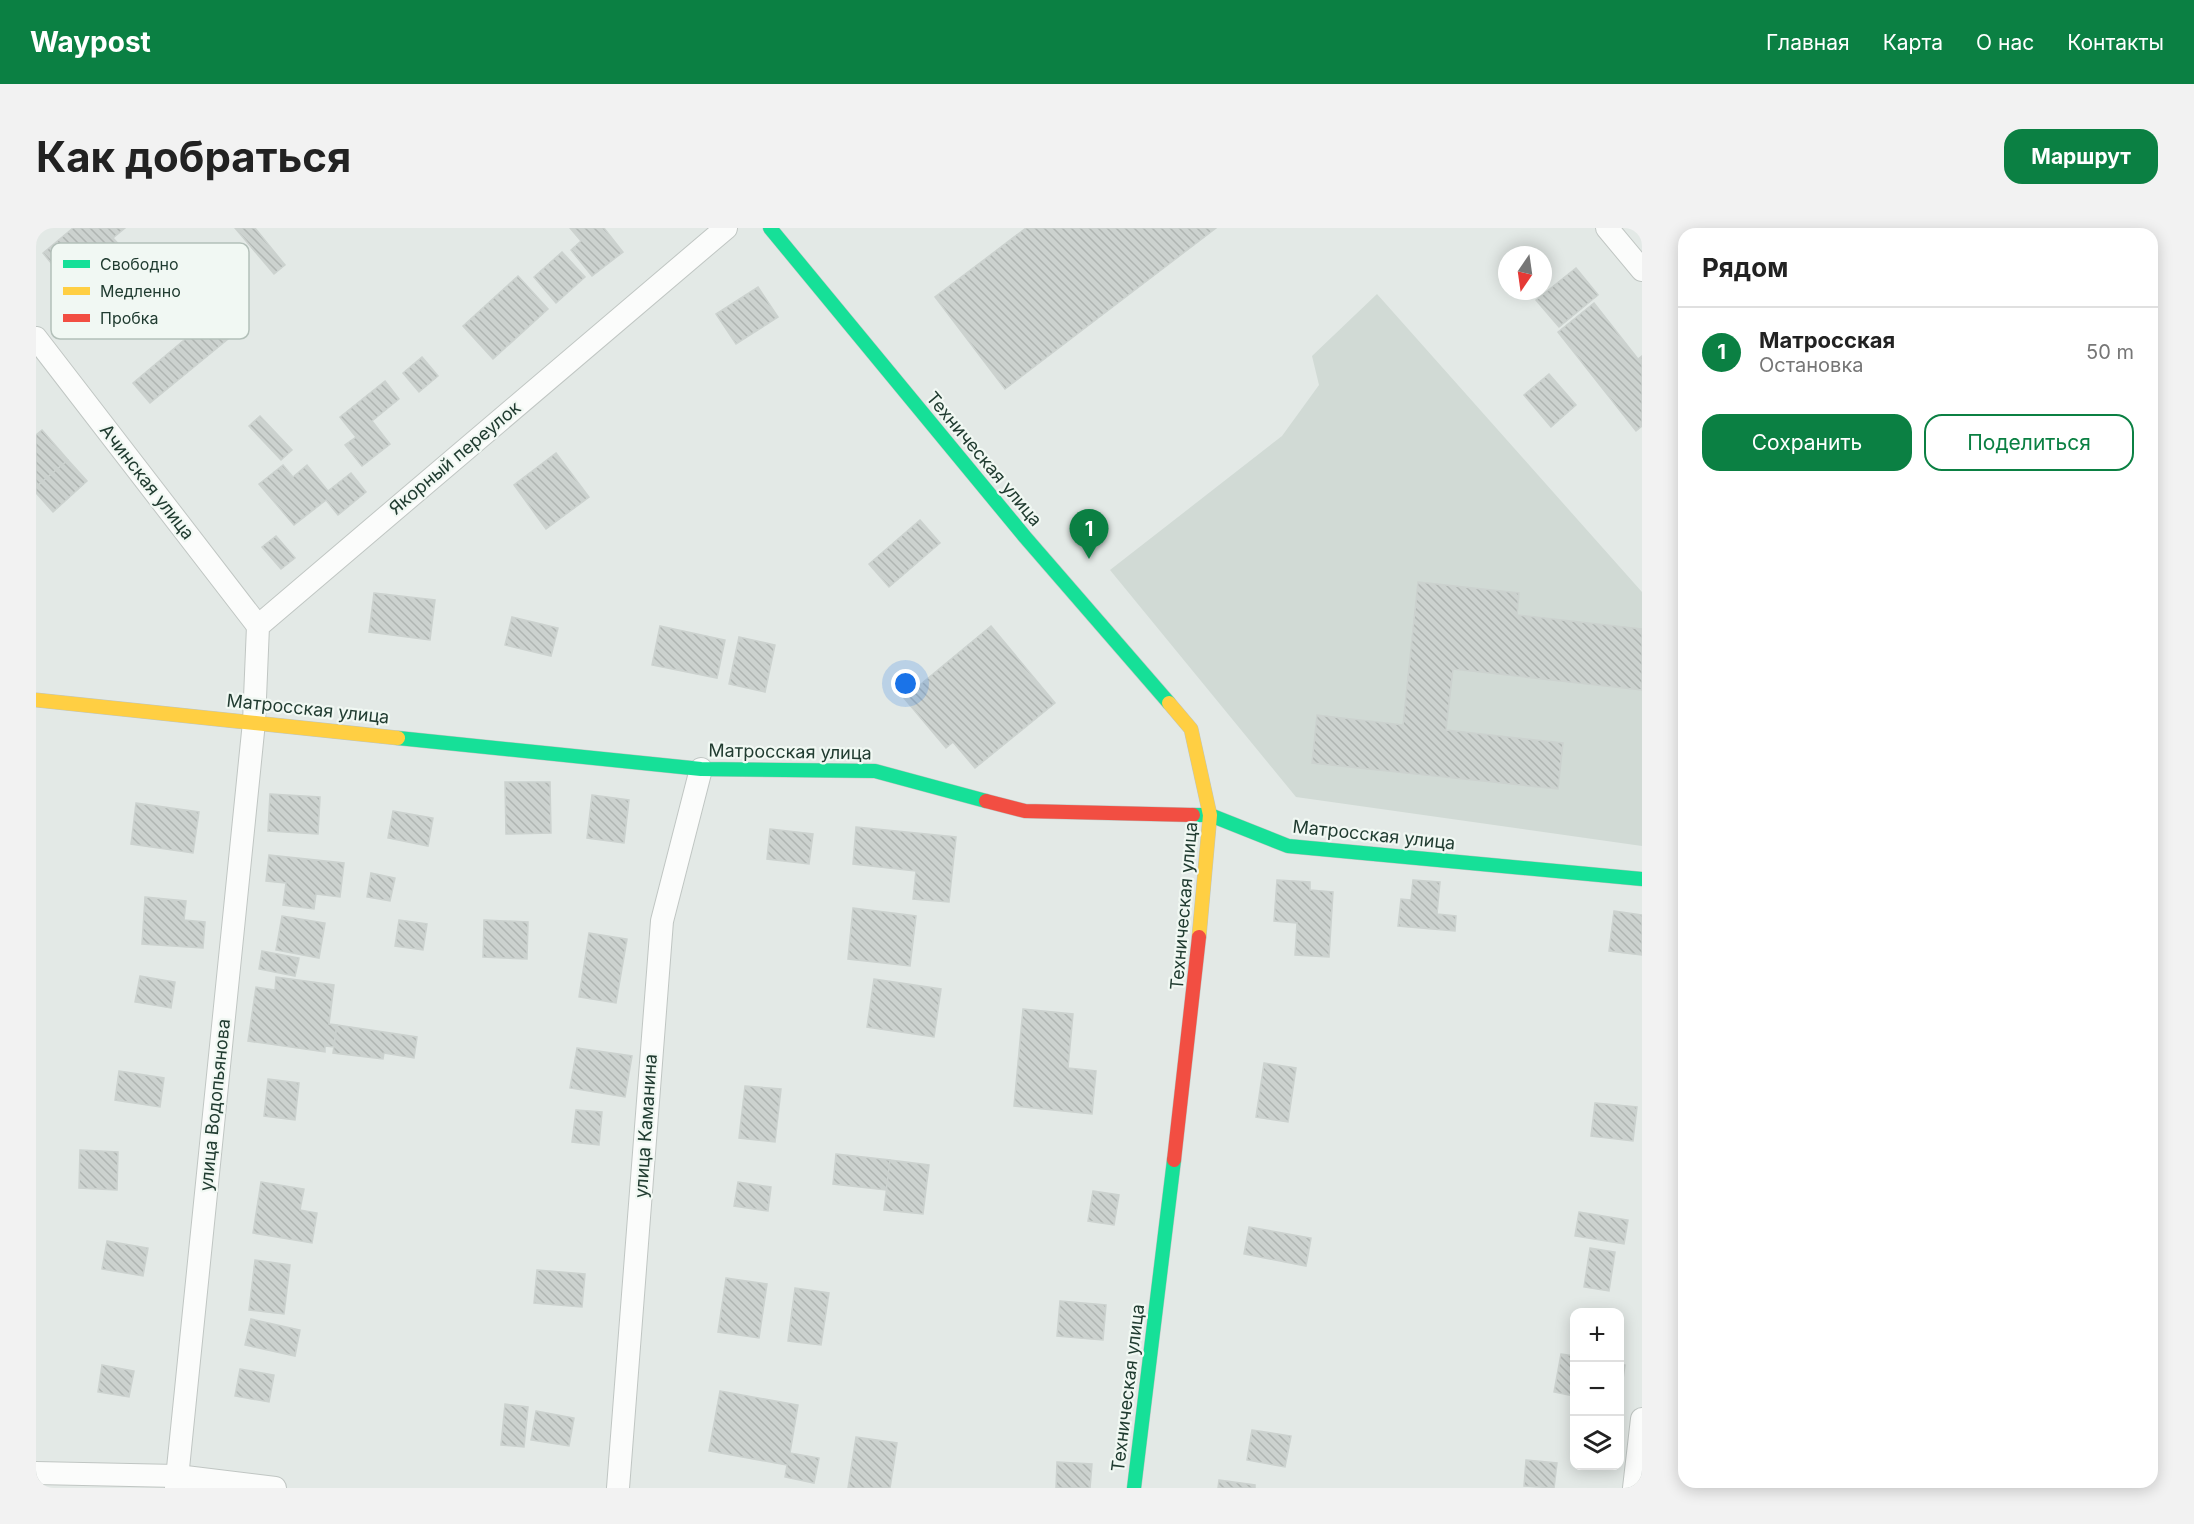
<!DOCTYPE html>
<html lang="ru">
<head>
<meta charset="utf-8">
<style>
	:root { --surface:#fff; --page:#f2f2f2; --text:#222; --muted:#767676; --line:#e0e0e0; --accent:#0b8043 }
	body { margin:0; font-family:Inter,sans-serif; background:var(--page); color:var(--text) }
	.controls { position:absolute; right:18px; bottom:18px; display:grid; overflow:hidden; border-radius:12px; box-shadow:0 3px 15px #0003 }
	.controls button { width:54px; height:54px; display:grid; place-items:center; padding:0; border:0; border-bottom:2px solid var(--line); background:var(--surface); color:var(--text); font:30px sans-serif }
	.compass { position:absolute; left:1462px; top:18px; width:54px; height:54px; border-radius:50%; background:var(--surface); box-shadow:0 3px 15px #0003; rotate:193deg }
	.you { position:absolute; left:870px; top:456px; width:21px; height:21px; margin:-15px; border:4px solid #fff; border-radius:50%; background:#1a73e8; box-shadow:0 0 0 9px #1a73e833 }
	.badge { display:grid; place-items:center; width:39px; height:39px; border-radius:50%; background:var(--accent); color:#fff; font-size:20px; font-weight:700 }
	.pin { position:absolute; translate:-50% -50px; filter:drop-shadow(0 2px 3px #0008) }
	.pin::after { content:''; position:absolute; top:32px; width:21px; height:18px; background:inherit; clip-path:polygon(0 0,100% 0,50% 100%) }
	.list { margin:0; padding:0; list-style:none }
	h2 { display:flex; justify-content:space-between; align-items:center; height:78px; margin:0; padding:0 24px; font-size:26px }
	h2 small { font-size:20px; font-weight:400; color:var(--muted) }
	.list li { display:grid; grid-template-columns:39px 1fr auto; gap:18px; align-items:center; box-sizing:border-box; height:90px; padding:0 24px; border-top:2px solid var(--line) }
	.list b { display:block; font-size:22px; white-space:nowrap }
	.list p { margin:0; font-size:20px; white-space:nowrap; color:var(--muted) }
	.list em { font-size:20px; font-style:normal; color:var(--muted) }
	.actions { display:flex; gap:12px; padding:18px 24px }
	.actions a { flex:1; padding:14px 0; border:2px solid var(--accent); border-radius:18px; text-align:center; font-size:21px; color:var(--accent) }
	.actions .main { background:var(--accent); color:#fff }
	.icon { flex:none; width:33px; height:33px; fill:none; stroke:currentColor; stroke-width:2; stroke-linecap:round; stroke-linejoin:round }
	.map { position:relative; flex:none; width:1606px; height:1260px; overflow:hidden; border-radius:18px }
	header { display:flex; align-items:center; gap:36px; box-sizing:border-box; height:84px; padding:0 30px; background:var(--accent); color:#fff }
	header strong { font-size:28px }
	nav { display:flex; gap:33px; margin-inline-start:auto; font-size:21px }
	.intro { display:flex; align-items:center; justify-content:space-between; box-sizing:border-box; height:144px; padding:0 36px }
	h1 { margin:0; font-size:42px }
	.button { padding:15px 27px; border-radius:18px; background:var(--accent); color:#fff; font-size:21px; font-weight:700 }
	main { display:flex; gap:36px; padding:0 36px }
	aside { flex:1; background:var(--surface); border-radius:18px; box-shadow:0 3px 15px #0003 }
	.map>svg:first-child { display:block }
	.built { fill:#d1dad5 }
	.building { fill:url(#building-back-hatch); stroke:#ccd2cf; stroke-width:1.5 }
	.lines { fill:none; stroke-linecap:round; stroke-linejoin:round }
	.street-casing { stroke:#c0c6c3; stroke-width:24 }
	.fast-casing { stroke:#bdc5c1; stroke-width:15 }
	.slow-casing { stroke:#bdc5c1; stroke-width:15 }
	.jam-casing { stroke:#bdc5c1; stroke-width:15 }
	.street { stroke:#fbfcfb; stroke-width:22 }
	.fast { stroke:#16e098; stroke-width:14 }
	.slow { stroke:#ffcf43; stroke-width:14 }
	.jam { stroke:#f24e42; stroke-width:14 }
	.labels { text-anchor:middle; stroke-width:4.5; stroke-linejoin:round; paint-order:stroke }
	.street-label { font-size:18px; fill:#213c31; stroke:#f1f8f3 }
	.key { fill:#f1f8f3; stroke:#b3c0b9; stroke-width:1.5 }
	.key-label { font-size:16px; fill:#213c31 }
</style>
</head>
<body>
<header>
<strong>Waypost</strong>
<nav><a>Главная</a><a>Карта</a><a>О нас</a><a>Контакты</a></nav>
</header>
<div class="intro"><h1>Как добраться</h1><a class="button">Маршрут</a></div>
<main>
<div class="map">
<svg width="1606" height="1260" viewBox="0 0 1606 1260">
	<defs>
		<pattern id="building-back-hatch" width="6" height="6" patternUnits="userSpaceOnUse" patternTransform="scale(1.5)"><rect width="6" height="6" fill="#ccd2cf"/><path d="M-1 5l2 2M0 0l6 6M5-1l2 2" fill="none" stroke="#afb5b2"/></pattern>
	</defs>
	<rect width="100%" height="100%" fill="#e3e9e6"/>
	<polygon class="built" points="1341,66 1606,364 1606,618 1260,569 1074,342 1246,208 1283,157 1276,128"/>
	<g class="building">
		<polygon points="37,0 89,0 77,10 86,20 36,61 7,25"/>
		<polygon points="199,0 219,0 249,37 238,46"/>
		<polygon points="534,0 568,0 587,24 556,48 535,22 545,13"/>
		<polygon points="990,0 1180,0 969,161 899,69"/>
		<polygon points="526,24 549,49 520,75 498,49"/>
		<polygon points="1540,40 1562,67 1523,99 1500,72"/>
		<polygon points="482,48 512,81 457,131 427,98"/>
		<polygon points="722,59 742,89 700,116 680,86"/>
		<polygon points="1558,75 1602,131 1606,128 1606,198 1600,203 1522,104"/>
		<polygon points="179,86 197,107 114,175 97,155"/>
		<polygon points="386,129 402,148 383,164 367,145"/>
		<polygon points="1513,146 1540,177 1515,199 1488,167"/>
		<polygon points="349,153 363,171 336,193 354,216 326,238 309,217 320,209 304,189"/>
		<polygon points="224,188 256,222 245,232 213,198"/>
		<polygon points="6,202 32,232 0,259 0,207"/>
		<polygon points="520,225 553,269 510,301 478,257"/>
		<polygon points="32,232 51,253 17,284 0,265 0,259"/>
		<polygon points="247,237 257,249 271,237 292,263 315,245 330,264 302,287 290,272 258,297 223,256"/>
		<polygon points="884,292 904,315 853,359 833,336"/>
		<polygon points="240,308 259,330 245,341 226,319"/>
		<polygon points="1382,354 1483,365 1481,387 1606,401 1606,462 1417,441 1410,502 1527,515 1522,561 1276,535 1281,487 1367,497"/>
		<polygon points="338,365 399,372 394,412 333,404"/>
		<polygon points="476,389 522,400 515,428 469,417"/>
		<polygon points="624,398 689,412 681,450 616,437"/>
		<polygon points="955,398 1019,475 939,540 917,514 910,520 868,470"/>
		<polygon points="703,409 739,417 729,464 693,456"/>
		<polygon points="469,554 514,554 515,605 470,606"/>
		<polygon points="234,566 284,569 282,606 232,603"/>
		<polygon points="556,567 593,572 588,615 551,610"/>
		<polygon points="100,575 163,584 157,625 95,616"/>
		<polygon points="357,583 397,590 392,618 352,610"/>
		<polygon points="820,599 920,609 913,674 877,671 880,643 817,636"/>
		<polygon points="734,601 777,606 773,636 731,631"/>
		<polygon points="233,627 308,635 304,669 280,666 278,681 247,677 250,655 230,653"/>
		<polygon points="335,645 359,650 354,673 331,669"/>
		<polygon points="1241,652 1274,654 1274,662 1297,664 1293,729 1259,727 1261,695 1238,693"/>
		<polygon points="1377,652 1404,654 1401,686 1420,688 1419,703 1362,698 1365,671 1375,672"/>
		<polygon points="109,669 150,673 148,692 169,694 167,720 106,716"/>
		<polygon points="817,680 880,688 874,738 812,731"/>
		<polygon points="1578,683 1606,687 1606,727 1573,723"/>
		<polygon points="246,688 289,695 283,730 240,722"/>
		<polygon points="363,692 391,696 387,722 359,718"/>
		<polygon points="448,692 492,694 491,731 447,729"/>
		<polygon points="553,705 591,711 580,775 543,769"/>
		<polygon points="226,723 263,730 259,748 223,741"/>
		<polygon points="104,748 139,754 135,780 99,774"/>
		<polygon points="240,749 298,757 293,796 301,797 298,819 289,818 289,824 212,813 220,759 239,762"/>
		<polygon points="838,751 905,761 898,809 831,799"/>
		<polygon points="987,781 1037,786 1032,840 1060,843 1056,886 978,878"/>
		<polygon points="301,797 381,809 378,830 348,825 347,831 297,825"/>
		<polygon points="541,820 596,828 589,869 534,860"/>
		<polygon points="1228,835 1260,840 1252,894 1220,889"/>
		<polygon points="83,843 128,850 124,879 79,872"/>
		<polygon points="232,851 263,855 259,892 228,888"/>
		<polygon points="709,858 745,861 739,914 703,910"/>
		<polygon points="1559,875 1601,879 1597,913 1555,908"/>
		<polygon points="540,882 566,884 563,917 536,914"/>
		<polygon points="44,922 82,924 81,962 43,960"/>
		<polygon points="800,926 854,932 850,962 797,956"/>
		<polygon points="854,932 893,937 887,986 848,982"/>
		<polygon points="225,954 268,961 264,982 281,985 276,1015 217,1005"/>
		<polygon points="702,954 735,959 732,983 698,978"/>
		<polygon points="1057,963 1083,967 1078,997 1052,993"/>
		<polygon points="1543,984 1592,992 1588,1016 1539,1008"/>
		<polygon points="1213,999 1275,1010 1270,1038 1208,1026"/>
		<polygon points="71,1013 112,1020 107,1048 66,1041"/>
		<polygon points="1554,1020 1579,1024 1573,1063 1548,1059"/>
		<polygon points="219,1032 254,1037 248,1086 213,1082"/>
		<polygon points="501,1042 549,1046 546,1079 498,1075"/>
		<polygon points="690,1050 731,1056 723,1110 682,1104"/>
		<polygon points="759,1060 793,1065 785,1117 752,1113"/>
		<polygon points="1024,1073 1070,1077 1067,1112 1021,1108"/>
		<polygon points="215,1091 264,1102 259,1128 209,1117"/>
		<polygon points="1525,1126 1538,1128 1538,1168 1518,1164"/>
		<polygon points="1584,1136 1589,1137 1584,1172"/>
		<polygon points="66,1137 98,1143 93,1169 62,1164"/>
		<polygon points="204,1141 238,1147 233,1174 199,1168"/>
		<polygon points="684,1163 762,1177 754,1225 783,1230 778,1255 749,1249 751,1237 673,1223"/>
		<polygon points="469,1176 492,1179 488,1219 465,1217"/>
		<polygon points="500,1183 538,1190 533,1218 495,1212"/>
		<polygon points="1216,1202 1255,1208 1249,1239 1211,1232"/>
		<polygon points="820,1209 861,1215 854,1260 812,1260"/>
		<polygon points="1490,1232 1521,1235 1518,1260 1488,1258"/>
		<polygon points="1021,1234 1056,1236 1054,1260 1020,1260"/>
		<polygon points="1183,1252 1219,1257 1219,1260 1182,1260"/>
	</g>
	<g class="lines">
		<defs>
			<g id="street">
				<polyline points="1571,0 1606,42"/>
				<polyline points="0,110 222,398"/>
				<polyline points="0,1245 141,1248 239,1260"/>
				<polyline points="140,1260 218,494 222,398 690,0"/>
				<polyline points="582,1260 626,693 665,541"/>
				<polyline points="1598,1260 1606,1191"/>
			</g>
			<g id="fast">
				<polyline points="734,0 989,309 1133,475"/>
				<polyline points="362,510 665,541 839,543 950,573"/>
				<polyline points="1157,587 1174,587 1252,618 1606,651"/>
				<polyline points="1098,1260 1138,932"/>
			</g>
			<g id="slow">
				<polyline points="0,472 362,510"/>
				<polyline points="1133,475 1155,501 1174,587 1163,709"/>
			</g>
			<g id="jam">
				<polyline points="950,573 989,583 1157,587"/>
				<polyline points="1138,932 1163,709"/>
			</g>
		</defs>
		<use href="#street" class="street-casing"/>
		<use href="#fast" class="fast-casing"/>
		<use href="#slow" class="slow-casing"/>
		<use href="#jam" class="jam-casing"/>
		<use href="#street" class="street"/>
		<use href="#fast" class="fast"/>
		<use href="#slow" class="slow"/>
		<use href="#jam" class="jam"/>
	</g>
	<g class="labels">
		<g class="street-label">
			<text transform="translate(419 230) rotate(-40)" y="6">Якорный переулок</text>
			<text transform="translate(948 231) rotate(50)" y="6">Техническая улица</text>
			<text transform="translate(111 254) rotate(52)" y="6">Ачинская улица</text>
			<text transform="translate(272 481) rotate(6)" y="6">Матросская улица</text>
			<text transform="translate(754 524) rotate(1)" y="6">Матросская улица</text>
			<text transform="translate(1338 607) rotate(6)" y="6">Матросская улица</text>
			<text transform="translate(1148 678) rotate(-85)" y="6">Техническая улица</text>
			<text transform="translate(179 877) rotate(-84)" y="6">улица Водопьянова</text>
			<text transform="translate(610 898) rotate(-86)" y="6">улица Каманина</text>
			<text transform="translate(1092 1160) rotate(-83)" y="6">Техническая улица</text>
		</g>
	</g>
	<rect x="15" y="15" width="198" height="96" rx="9" class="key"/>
	<rect x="27" y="32" width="27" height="8" fill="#16e098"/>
	<rect x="27" y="59" width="27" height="8" fill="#ffcf43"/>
	<rect x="27" y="86" width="27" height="8" fill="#f24e42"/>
	<g class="key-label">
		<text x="64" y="42">Свободно</text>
		<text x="64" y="69">Медленно</text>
		<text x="64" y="96">Пробка</text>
	</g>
</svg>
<div class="controls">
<button>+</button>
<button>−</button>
<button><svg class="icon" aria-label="layers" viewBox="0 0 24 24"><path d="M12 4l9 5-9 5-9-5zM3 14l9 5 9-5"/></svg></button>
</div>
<svg class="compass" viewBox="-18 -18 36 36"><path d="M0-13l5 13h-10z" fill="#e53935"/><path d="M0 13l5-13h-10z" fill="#767676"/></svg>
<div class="you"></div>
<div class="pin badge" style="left:1053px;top:331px">1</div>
</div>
<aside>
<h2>Рядом<small></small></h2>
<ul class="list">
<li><span class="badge">1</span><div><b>Матросская</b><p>Остановка</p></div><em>50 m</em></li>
</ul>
<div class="actions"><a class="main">Сохранить</a><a>Поделиться</a></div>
</aside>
</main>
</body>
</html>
